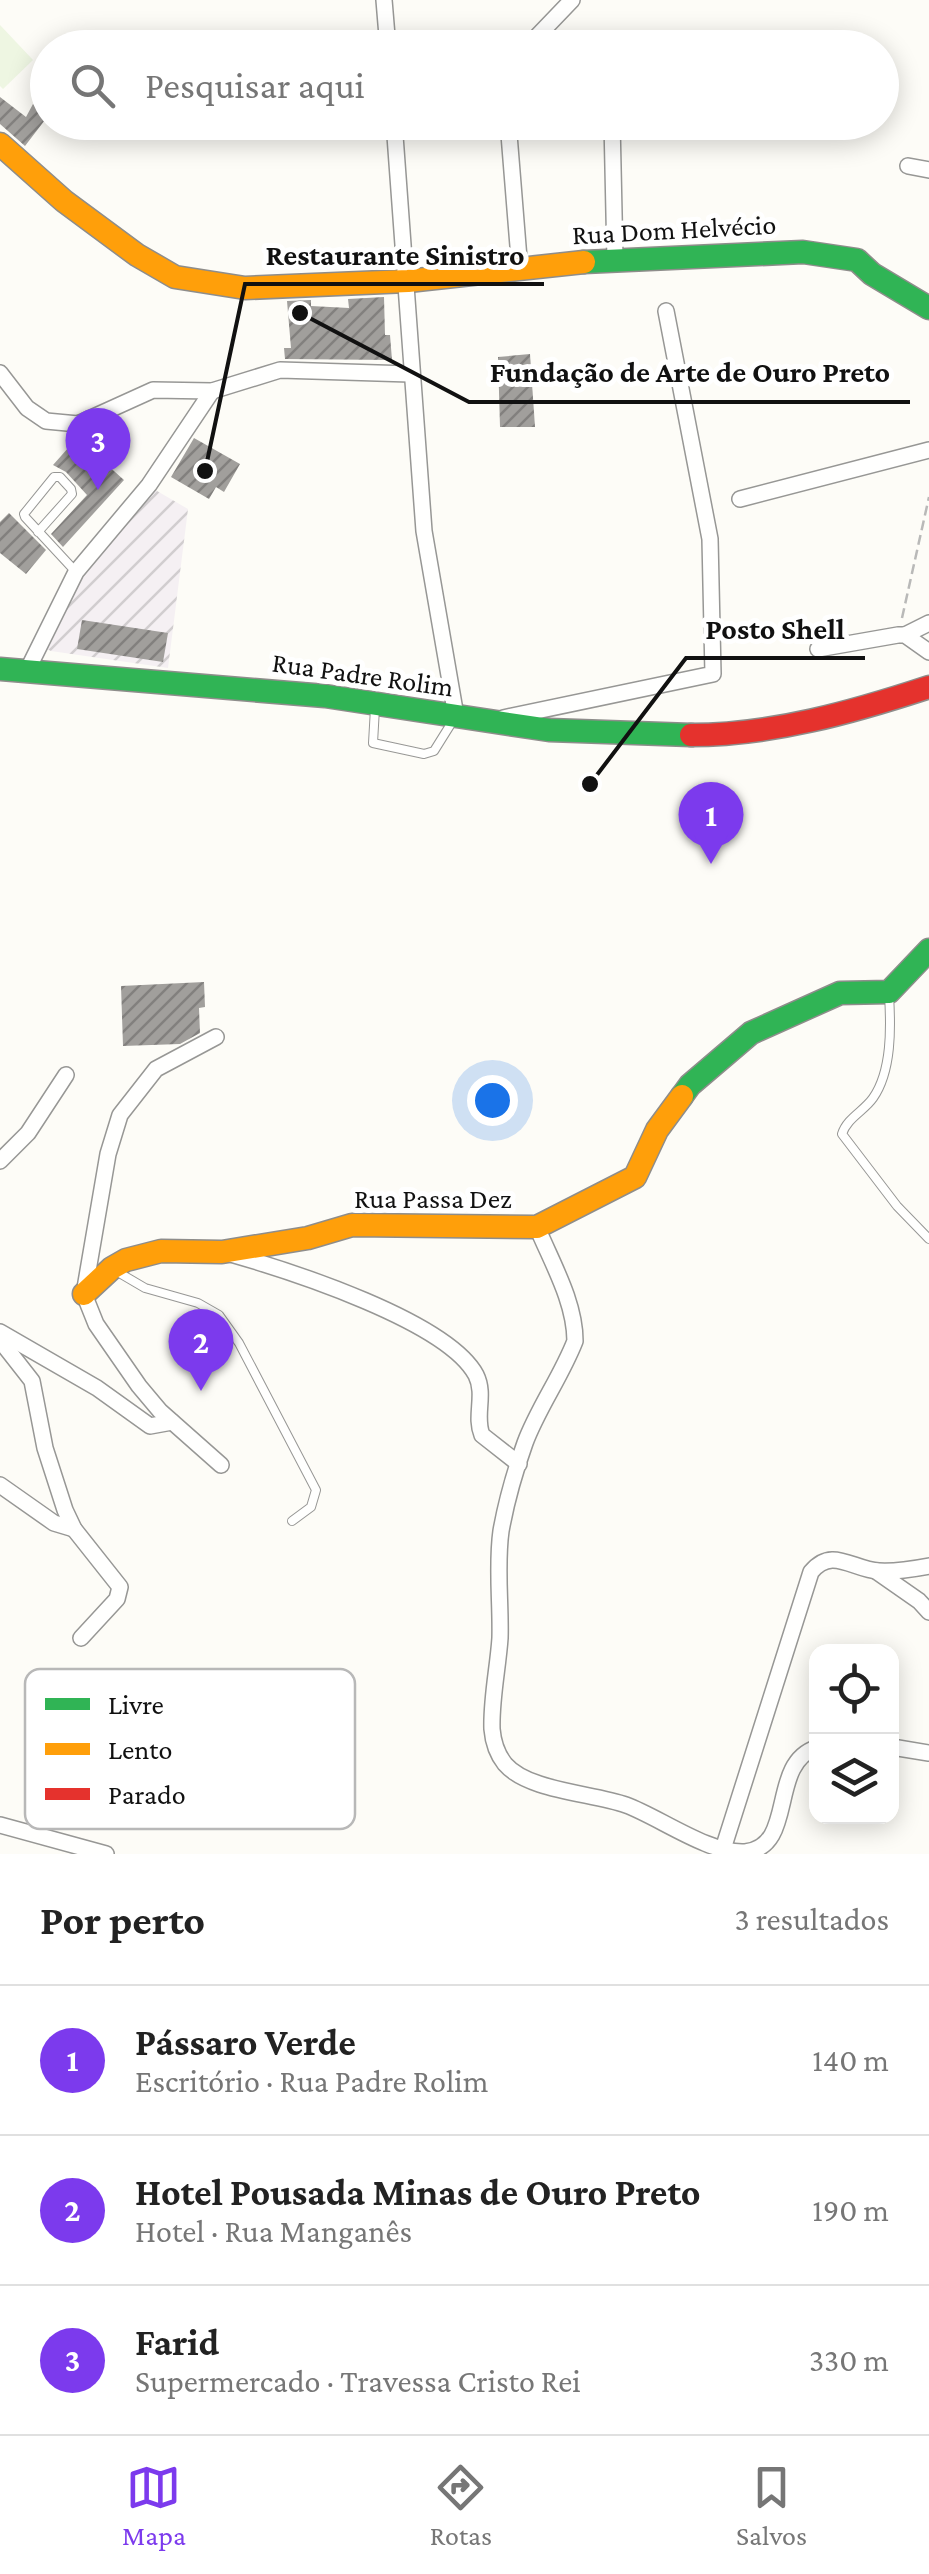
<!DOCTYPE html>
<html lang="pt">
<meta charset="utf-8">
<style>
:root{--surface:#fff;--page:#f6f6f6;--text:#222;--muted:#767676;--line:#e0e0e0;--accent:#7c3aed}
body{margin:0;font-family:"Crimson Pro",serif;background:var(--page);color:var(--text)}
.controls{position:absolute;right:30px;bottom:30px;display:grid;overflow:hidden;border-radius:20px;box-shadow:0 5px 25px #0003}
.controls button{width:90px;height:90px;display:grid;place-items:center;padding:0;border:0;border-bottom:2px solid var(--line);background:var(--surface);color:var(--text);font:50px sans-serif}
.you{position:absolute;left:492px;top:1100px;width:35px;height:35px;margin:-25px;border:8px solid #fff;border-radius:50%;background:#1a73e8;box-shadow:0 0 0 15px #1a73e833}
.badge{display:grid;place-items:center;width:65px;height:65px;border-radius:50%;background:var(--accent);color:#fff;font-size:32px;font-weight:700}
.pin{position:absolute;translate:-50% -82px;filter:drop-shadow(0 2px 5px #0008)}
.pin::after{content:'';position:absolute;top:52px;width:35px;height:30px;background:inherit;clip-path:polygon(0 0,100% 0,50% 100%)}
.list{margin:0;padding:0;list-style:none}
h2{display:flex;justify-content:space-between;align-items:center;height:130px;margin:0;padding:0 40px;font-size:42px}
h2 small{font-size:32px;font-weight:400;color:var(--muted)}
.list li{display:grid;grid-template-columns:65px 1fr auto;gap:30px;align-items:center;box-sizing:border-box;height:150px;padding:0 40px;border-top:2px solid var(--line)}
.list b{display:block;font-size:38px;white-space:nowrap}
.list p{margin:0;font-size:32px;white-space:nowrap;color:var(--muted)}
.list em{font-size:32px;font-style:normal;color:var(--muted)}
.icon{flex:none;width:55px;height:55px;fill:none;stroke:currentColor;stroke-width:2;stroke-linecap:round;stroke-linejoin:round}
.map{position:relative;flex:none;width:929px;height:1854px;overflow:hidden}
.search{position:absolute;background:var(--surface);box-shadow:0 5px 25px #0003;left:30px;right:30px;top:30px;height:110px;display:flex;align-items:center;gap:25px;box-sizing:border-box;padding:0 35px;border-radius:55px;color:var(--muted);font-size:38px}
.sheet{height:580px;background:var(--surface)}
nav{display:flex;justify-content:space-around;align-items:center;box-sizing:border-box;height:140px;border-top:2px solid var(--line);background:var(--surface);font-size:28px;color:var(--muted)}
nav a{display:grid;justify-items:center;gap:5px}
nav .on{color:var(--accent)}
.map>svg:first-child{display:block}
</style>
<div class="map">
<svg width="929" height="1854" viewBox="0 0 929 1854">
<defs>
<pattern id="industrial-furrows" width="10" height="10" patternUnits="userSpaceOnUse" patternTransform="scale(2.5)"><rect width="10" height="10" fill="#f5f0f3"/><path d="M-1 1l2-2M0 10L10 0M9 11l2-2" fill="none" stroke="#d1cdcf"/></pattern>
<pattern id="building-hatch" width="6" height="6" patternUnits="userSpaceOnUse" patternTransform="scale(2.5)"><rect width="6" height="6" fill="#a19f9c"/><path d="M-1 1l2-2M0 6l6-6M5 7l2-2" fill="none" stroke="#82807e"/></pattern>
</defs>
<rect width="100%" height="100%" fill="#fdfcf7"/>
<polygon fill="url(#industrial-furrows)" points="145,484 188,509 168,668 51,651 43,647 43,633"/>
<polygon fill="#eef6e2" points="0,25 33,60 3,89 0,86"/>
<g fill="url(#building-hatch)">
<polygon points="0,97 26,117 33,104 48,116 25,146 0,124"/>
<polygon points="384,297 385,335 390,335 392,360 285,359 284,348 291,348 287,301 311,300 311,306 349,308 348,299"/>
<polygon points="530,354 535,427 500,427 498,357"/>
<polygon points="77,438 124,480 63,547 51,534 87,495 66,472 53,465"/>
<polygon points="194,438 240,464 224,492 216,487 209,499 171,477"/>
<polygon points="9,513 46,550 26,574 0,553 0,522"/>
<polygon points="82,620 168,633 163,662 77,649"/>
<polygon points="204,982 205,1007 199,1008 200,1033 180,1044 123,1046 121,986"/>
</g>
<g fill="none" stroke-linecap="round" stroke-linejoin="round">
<defs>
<g id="lane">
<polyline points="38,532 72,494 71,489 60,477 54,477 24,514 25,517 76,572"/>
<polyline points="375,708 373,743 424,754 434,751 454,719"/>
<path d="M889 995C891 1027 892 1071 873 1098 864 1111 847 1118 842 1134L897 1206 929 1239"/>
<polyline points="116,1271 145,1288 198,1303 219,1315 239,1343 316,1490 311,1507 292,1521"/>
</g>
<g id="street">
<polyline points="384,0 388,48"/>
<polyline points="526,48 572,0"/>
<polyline points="394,122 424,531 456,716"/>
<polyline points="508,122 520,271"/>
<polyline points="612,122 615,259"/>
<polyline points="685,122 696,128"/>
<polyline points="908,166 929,170"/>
<polyline points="0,373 27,408 46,421 78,424 153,390 212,391 280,370 410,374"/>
<polyline points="740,499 929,450"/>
<polyline points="905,635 929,623"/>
<polyline points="818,649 898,635 905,635 929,652"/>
<polyline points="28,669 76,572 149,485 212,391"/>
<polyline points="503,718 713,674 710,539 666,311"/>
<polyline points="216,1037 156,1069 120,1115 108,1154 84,1294 96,1324 139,1386 160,1411 221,1465"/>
<polyline points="0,1161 28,1133 66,1075"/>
<path d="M537 1227C552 1263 575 1302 575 1341 561 1377 538 1408 525 1443 515 1471 506 1503 501 1531 496 1566 501 1603 500 1638 498 1668 491 1699 492 1729 493 1741 497 1754 505 1764 528 1791 592 1793 626 1805 659 1817 709 1854 745 1852 797 1847 768 1764 816 1748"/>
<path d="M231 1254C290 1271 447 1321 476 1375 486 1395 474 1416 482 1435L519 1464"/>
<polyline points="0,1332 97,1388 150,1426 172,1422"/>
<polyline points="0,1340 32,1381 45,1448 65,1510 74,1529 120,1587 117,1599 81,1638"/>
<polyline points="0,1485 54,1523 74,1529"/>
<polyline points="876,1571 919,1601 929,1612"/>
<polyline points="892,1747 929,1753"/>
<polyline points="0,1825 106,1854"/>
<path d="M723 1849 811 1572C832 1546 853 1570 879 1571 895 1572 913 1569 929 1566"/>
</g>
<g id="fast">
<polyline points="584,262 803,252 857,260 872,274 929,308"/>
<polyline points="0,669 325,696 549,730 691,735"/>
<polyline points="682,1096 690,1085 751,1033 840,993 889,992 929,950"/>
</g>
<g id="slow">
<polyline points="0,144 64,201 137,255 175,277 245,288 408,281 584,262"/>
<polyline points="84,1294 112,1268 126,1260 161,1251 222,1252 308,1238 352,1225 537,1227 635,1177 657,1130 682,1096"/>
</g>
<path id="jam" d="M691 735C772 735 853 712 929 687"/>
</defs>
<use href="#lane" stroke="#979795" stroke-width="10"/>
<use href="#street" stroke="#979795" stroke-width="18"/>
<use href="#fast" stroke="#8e8d8b" stroke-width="25"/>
<use href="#slow" stroke="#8e8d8b" stroke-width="25"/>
<use href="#jam" stroke="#8e8d8b" stroke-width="25"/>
<polyline stroke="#b9b9b8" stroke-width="2.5" stroke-dasharray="10 5" stroke-linecap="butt" points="902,618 929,497"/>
<use href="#lane" stroke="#fffffe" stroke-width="8"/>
<use href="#street" stroke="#fffffe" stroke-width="15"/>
<use href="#fast" stroke="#30b455" stroke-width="22"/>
<use href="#slow" stroke="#ff9f0a" stroke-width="22"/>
<use href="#jam" stroke="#e5322d" stroke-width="22"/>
</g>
<g text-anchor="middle" stroke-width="10" stroke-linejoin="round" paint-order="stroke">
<g font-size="28" fill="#111" stroke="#fff">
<text transform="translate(674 229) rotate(-3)" y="10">Rua Dom Helvécio</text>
<text transform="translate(363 674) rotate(8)" y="10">Rua Padre Rolim</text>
<text x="433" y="1208">Rua Passa Dez</text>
</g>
</g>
<rect x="25" y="1669" width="330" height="160" rx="15" fill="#fff" stroke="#b8b8b8" stroke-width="2.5"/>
<rect x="45" y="1698" width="45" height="12" fill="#30b455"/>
<rect x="45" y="1743" width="45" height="12" fill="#ff9f0a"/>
<rect x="45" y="1788" width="45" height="12" fill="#e5322d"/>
<g font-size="28" fill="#111">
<text x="108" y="1714">Livre</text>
<text x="108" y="1759">Lento</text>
<text x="108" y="1804">Parado</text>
</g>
<path fill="none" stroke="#111" stroke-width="4" d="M205 471L245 284H544M300 313L469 402H910M590 784L686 658H865"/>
<g fill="#111" stroke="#fff" stroke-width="4">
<circle cx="205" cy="471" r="10"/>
<circle cx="300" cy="313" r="10"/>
<circle cx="590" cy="784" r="10"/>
</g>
<g font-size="30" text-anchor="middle" font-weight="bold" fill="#111" stroke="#fff" stroke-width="10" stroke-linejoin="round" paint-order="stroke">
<text x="395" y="265">Restaurante Sinistro</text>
<text x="690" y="382">Fundação de Arte de Ouro Preto</text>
<text x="775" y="639">Posto Shell</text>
</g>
</svg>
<div class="controls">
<button><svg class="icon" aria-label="locate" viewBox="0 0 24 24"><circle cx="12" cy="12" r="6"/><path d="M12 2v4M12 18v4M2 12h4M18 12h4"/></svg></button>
<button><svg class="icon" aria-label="layers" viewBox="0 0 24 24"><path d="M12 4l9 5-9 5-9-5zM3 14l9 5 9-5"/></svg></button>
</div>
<div class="you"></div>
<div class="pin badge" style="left:711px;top:864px">1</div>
<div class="pin badge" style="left:201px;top:1391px">2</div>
<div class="pin badge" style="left:98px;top:490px">3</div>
<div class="search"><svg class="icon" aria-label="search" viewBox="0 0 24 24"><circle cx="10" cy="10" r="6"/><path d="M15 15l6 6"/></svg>Pesquisar aqui</div>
</div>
<section class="sheet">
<h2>Por perto<small>3 resultados</small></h2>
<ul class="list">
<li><span class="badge">1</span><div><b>Pássaro Verde</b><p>Escritório · Rua Padre Rolim</p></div><em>140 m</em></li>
<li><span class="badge">2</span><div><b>Hotel Pousada Minas de Ouro Preto</b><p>Hotel · Rua Manganês</p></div><em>190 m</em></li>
<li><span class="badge">3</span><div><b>Farid</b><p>Supermercado · Travessa Cristo Rei</p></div><em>330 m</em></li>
</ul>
</section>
<nav>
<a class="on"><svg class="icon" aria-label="map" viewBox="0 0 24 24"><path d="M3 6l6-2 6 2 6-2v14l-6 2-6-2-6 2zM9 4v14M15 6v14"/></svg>Mapa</a>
<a><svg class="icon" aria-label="directions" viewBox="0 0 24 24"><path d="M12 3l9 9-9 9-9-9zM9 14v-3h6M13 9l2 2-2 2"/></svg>Rotas</a>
<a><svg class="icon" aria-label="saved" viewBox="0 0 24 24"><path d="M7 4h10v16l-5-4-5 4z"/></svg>Salvos</a>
</nav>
